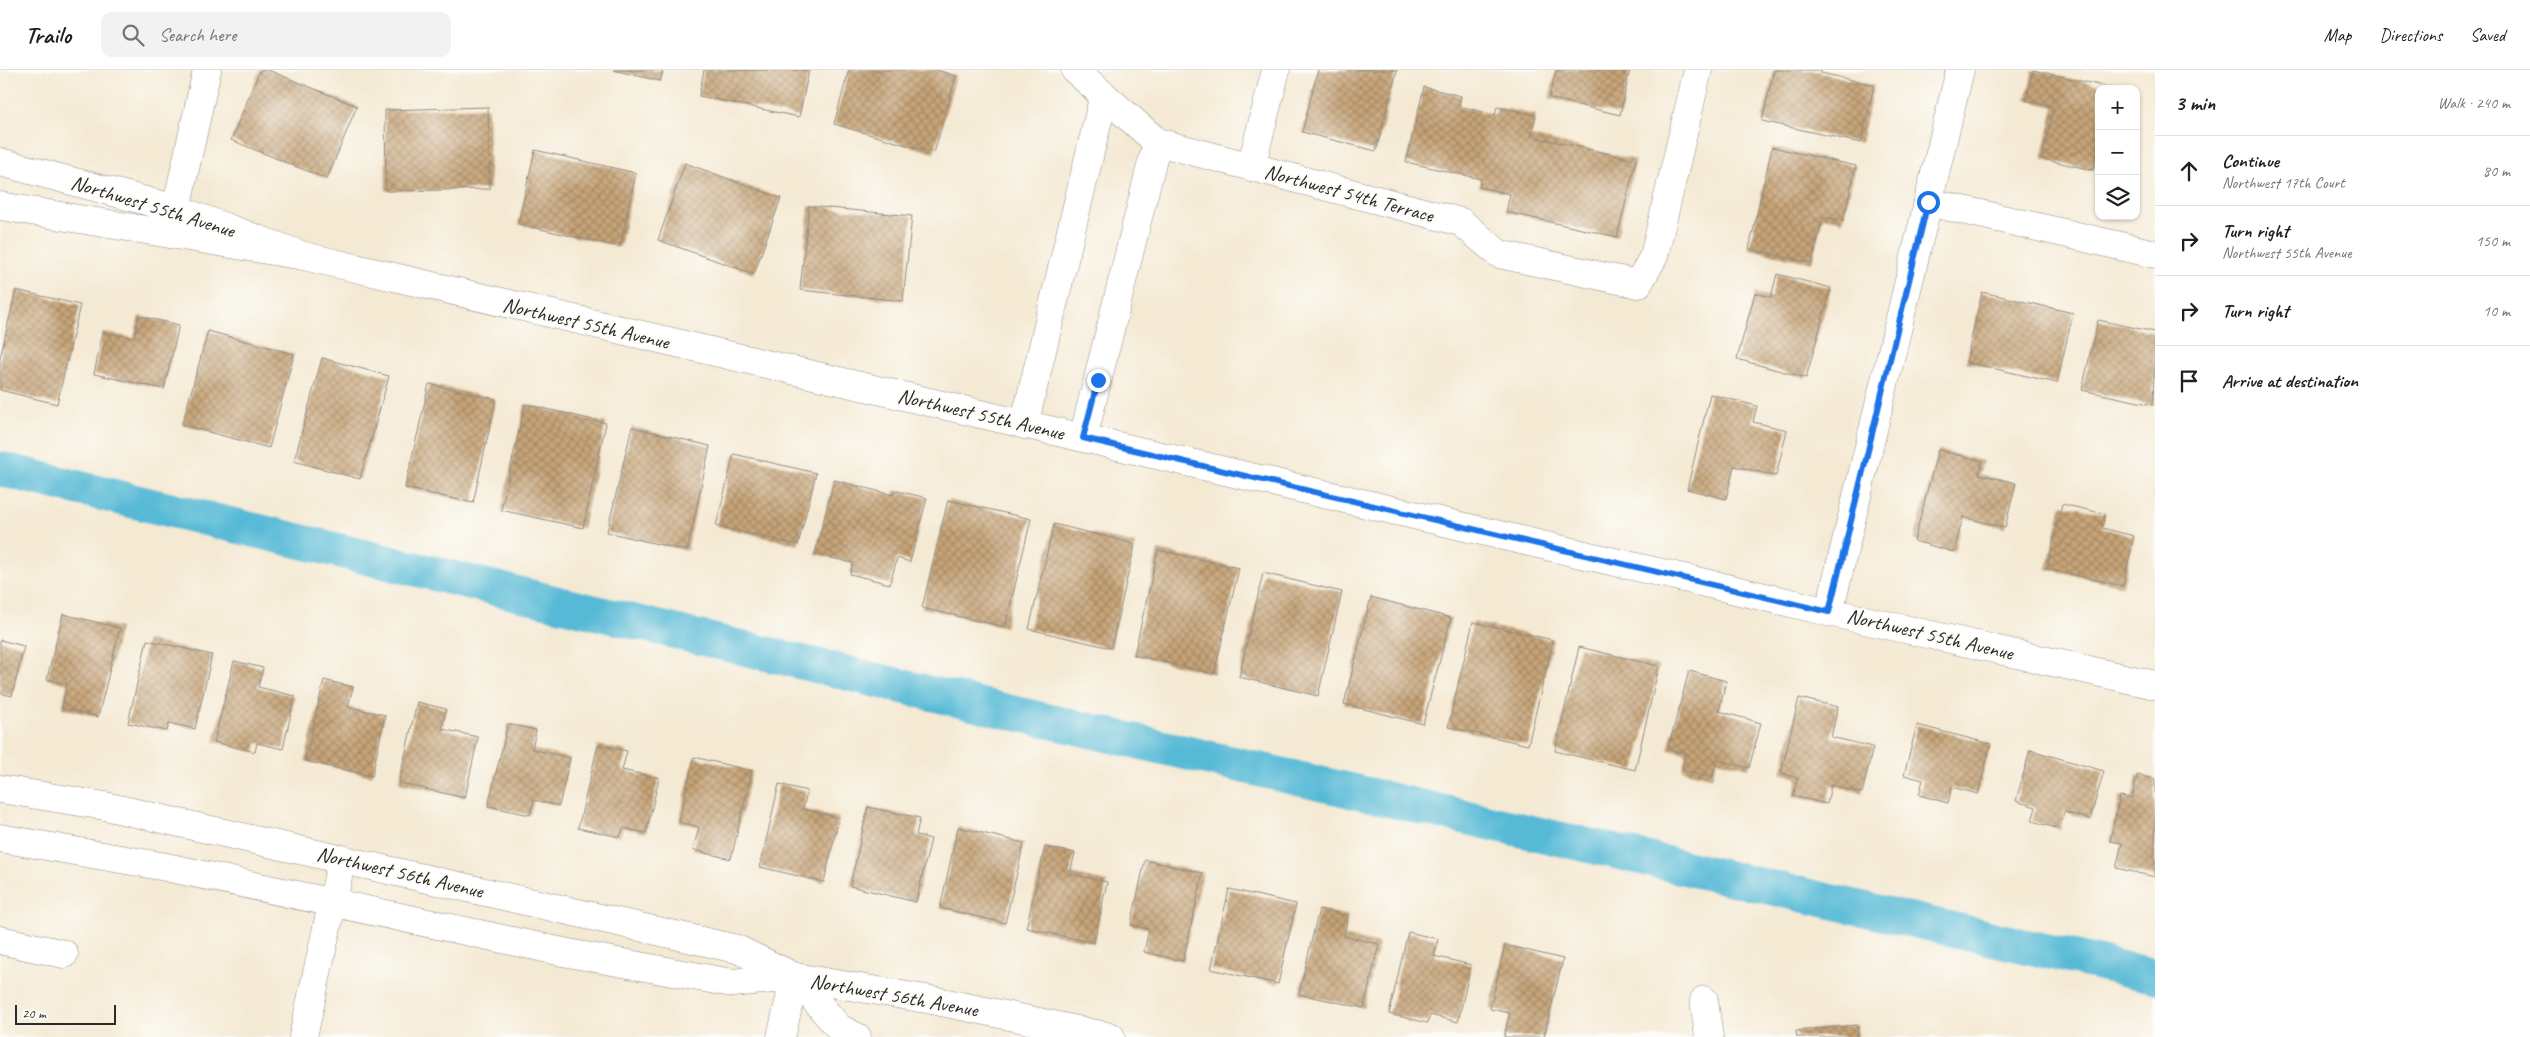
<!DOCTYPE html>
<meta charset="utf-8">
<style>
:root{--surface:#fff;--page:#f2f2f2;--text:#202124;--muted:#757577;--line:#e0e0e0}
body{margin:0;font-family:Caveat,sans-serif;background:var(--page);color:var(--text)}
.controls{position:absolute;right:15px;top:15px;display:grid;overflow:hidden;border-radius:10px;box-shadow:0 1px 4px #0004}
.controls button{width:45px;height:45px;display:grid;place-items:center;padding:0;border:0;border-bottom:1px solid var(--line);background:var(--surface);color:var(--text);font:25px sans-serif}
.scale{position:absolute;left:15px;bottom:12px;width:101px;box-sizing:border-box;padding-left:5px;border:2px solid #2b2b2b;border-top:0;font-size:14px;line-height:18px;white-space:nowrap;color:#2b2b2b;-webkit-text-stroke:4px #fdfcf7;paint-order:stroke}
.stop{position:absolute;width:15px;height:15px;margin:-11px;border:4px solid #1a73e8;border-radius:50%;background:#fff}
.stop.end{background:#1a73e8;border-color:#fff;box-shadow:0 1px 5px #0008}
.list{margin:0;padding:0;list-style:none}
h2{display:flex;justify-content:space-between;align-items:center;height:65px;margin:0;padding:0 20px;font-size:21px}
h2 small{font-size:16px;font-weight:400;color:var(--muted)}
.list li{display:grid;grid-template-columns:32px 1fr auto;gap:15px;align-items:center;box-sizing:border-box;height:70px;padding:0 20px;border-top:1px solid var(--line)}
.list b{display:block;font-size:19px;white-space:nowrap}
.list p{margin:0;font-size:16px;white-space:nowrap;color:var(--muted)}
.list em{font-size:16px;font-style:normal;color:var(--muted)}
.icon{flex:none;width:28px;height:28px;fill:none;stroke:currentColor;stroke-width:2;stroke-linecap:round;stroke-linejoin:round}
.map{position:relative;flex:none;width:2155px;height:967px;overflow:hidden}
header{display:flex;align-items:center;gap:30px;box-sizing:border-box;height:70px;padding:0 25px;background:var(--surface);border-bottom:1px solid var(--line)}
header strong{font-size:24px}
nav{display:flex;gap:28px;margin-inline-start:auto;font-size:18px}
.search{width:350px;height:45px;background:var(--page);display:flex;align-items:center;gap:12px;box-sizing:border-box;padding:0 18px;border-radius:10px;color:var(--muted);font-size:19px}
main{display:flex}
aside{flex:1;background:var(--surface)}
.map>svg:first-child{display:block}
</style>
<header>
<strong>Trailo</strong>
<div class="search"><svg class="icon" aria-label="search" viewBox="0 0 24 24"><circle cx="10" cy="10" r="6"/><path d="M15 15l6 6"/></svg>Search here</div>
<nav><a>Map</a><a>Directions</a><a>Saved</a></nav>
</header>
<main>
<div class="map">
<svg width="2155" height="967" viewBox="0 0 2155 967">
<defs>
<pattern id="building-cross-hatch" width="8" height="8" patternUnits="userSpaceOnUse" patternTransform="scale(1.25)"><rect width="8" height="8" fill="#c7a478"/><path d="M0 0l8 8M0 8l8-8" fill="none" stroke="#a28663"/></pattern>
</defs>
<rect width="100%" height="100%" fill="#fdfcf7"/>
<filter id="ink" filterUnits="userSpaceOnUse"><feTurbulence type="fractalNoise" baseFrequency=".02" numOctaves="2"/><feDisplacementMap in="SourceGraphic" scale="10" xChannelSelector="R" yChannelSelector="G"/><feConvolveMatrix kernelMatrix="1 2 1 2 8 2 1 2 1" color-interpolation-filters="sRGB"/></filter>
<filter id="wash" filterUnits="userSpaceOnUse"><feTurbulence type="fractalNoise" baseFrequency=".0096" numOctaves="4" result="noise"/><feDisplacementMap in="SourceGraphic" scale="20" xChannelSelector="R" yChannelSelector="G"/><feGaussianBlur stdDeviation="1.12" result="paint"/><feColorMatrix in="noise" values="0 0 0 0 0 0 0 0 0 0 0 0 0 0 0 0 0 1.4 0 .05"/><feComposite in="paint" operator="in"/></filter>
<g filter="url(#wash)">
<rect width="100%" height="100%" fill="#f4e9d3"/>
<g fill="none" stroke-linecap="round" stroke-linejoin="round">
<polyline stroke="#57bad6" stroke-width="35" points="0,399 983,636 2155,906"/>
</g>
<g id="blocks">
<g fill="url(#building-cross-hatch)">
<polygon points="260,0 268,0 357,36 327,109 231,70"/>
<polygon points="613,0 663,0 660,11"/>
<polygon points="704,0 809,0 799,47 699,26"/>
<polygon points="849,0 937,0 956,6 934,83 834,54"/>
<polygon points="1318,0 1397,0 1376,81 1302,62"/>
<polygon points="1556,0 1630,0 1620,45 1549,28"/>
<polygon points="1774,0 1821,0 1821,3 1874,15 1861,73 1762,51"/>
<polygon points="2033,0 2112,18 2099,19 2099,76 2093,100 2042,89 2054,37 2026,30"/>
<polygon points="1424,17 1461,26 1459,36 1495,45 1497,37 1536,45 1531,66 1636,90 1617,167 1506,142 1510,124 1479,117 1481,109 1406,92"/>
<polygon points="488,37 490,119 386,121 385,40"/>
<polygon points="1772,77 1856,96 1843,151 1823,147 1812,193 1749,179"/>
<polygon points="535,80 636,103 620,177 518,154"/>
<polygon points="685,93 781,128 754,204 658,170"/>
<polygon points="809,136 912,146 903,231 800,220"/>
<polygon points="1777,204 1831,218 1806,308 1737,289 1755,223 1771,227"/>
<polygon points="16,220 80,235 57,334 0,320 0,288"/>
<polygon points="1982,222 2073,243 2057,313 1966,292"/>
<polygon points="139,246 179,255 164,319 94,304 103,262 134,268"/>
<polygon points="2098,250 2155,262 2153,335 2082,320"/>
<polygon points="208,261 294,284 269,378 182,355"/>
<polygon points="322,288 389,306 360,409 294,391"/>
<polygon points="429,314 496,329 473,433 405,418"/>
<polygon points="1710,324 1757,336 1753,352 1787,360 1776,406 1734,396 1726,429 1687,419"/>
<polygon points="525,334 606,353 583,458 501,440"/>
<polygon points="632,357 710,376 687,481 607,462"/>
<polygon points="1938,380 1983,391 1979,404 2016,413 2005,458 1963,447 1954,482 1914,471"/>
<polygon points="734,384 816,403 798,475 716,456"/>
<polygon points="834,410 893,425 894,420 927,428 910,492 897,488 890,514 850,504 853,493 815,484"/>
<polygon points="948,430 1031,449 1005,557 922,538"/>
<polygon points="2062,434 2105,444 2102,458 2134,466 2123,516 2047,499"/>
<polygon points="1054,454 1135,474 1111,578 1029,559"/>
<polygon points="1158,480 1239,498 1214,604 1134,585"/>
<polygon points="1263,503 1342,522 1318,626 1239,607"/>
<polygon points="1371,527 1451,548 1423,654 1344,634"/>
<polygon points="63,544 120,558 98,647 62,638 67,614 47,609"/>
<polygon points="1473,552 1553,570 1528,675 1448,657"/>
<polygon points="0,570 24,576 12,626 0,623"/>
<polygon points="147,570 212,585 195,659 169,653 167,661 128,653"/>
<polygon points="1579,577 1659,596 1635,700 1555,681"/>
<polygon points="234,591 263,598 258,617 295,626 283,679 257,673 255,682 214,672"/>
<polygon points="1689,601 1726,611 1719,641 1761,653 1749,698 1717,690 1712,708 1682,700 1686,683 1668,679"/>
<polygon points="324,610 353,617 348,637 385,645 372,706 305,691"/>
<polygon points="1799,628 1838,637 1831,667 1873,677 1862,723 1831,715 1827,734 1793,726 1798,708 1781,703"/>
<polygon points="417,632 446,639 442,659 478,667 465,728 399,713"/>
<polygon points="508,654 536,660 532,679 570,688 559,736 534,730 530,745 488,736"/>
<polygon points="1917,655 1991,674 1978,724 1952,717 1948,733 1919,725 1923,710 1904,705"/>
<polygon points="598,675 627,681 622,700 659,708 646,763 623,758 620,767 578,758"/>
<polygon points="2030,680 2104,701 2090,749 2064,742 2060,759 2032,751 2036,737 2016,731"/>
<polygon points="694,687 752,701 731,789 693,780 699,757 679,752"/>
<polygon points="2137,705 2155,709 2155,807 2116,798 2122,773 2110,771 2120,726 2132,728"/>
<polygon points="779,714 807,721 803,739 839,748 824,812 760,797"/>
<polygon points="868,737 920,748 916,765 931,769 916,832 850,816"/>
<polygon points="958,757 1024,773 1005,853 940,838"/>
<polygon points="1045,777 1075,783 1070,804 1107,812 1094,873 1026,858"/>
<polygon points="1145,790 1203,803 1183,891 1144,882 1149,859 1131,855"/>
<polygon points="1229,819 1296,834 1278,914 1211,899"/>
<polygon points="1319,839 1348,846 1344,866 1379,874 1364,938 1299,924"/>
<polygon points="1408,862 1438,869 1434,886 1471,895 1458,952 1430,945 1428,953 1389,944"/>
<polygon points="1505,875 1563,889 1544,967 1504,967 1510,943 1490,939"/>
<polygon points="1857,955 1858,967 1797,967 1796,961"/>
</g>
</g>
</g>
<g filter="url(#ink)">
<use href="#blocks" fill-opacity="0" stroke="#908a7f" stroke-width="1"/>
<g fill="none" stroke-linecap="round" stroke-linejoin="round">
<defs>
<g id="minor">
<polyline points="1075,0 1157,72 1461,152 1499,184 1638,214 1654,186 1698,0"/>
<polyline points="0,92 176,139 304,186 0,136"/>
<polyline points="1251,97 1276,0"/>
<polyline points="1928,132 2155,184"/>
<polyline points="176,139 207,0"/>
<polyline points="304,186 1829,542 2155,615"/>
<polyline points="1024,355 1104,25"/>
<polyline points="1083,368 1157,72"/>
<polyline points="1829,542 1960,0"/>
<polyline points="0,719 105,736 737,879 795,907 839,958 857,967"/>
<polyline points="0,768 166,797 563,882 732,913 795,907 932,930 1111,967"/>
<polyline points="0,870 64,884"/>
<polyline points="1704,930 1709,967"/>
<polyline points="303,967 342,789"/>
<polyline points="781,967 795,907"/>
</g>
</defs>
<use href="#minor" stroke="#908a7f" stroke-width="29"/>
<use href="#minor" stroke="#fff" stroke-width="28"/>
</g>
</g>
<g fill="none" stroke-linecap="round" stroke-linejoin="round" filter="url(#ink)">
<polyline stroke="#1a73e8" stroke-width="6" points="1098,310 1083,368 1829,542 1928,132"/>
</g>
<g text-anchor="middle" stroke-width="4.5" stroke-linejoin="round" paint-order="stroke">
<g font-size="21" fill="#2b2b2b" stroke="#fdfcf7">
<text transform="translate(1349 123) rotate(15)" y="7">Northwest 54th Terrace</text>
<text transform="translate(153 136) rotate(17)" y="7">Northwest 55th Avenue</text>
<text transform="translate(586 253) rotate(13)" y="7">Northwest 55th Avenue</text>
<text transform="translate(981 344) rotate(13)" y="7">Northwest 55th Avenue</text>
<text transform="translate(1930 564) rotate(13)" y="7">Northwest 55th Avenue</text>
<text transform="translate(400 802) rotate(13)" y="7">Northwest 56th Avenue</text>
<text transform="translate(894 925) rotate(10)" y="7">Northwest 56th Avenue</text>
</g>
</g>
</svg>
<div class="controls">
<button>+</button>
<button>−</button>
<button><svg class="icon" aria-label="layers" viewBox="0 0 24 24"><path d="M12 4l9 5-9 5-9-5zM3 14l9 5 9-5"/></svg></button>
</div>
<div class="scale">20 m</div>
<div class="stop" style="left:1928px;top:132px"></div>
<div class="stop end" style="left:1098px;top:310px"></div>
</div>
<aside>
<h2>3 min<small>Walk · 240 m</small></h2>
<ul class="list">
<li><svg class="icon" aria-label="ahead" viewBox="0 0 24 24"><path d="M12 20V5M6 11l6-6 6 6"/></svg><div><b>Continue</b><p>Northwest 17th Court</p></div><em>80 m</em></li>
<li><svg class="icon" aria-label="right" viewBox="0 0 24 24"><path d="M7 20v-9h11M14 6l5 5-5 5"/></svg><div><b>Turn right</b><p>Northwest 55th Avenue</p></div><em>150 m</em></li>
<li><svg class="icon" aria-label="right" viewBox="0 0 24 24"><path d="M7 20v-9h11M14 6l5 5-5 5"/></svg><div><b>Turn right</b></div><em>10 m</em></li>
<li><svg class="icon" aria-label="arrive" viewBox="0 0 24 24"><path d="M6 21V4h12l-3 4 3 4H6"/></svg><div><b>Arrive at destination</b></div></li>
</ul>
</aside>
</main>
